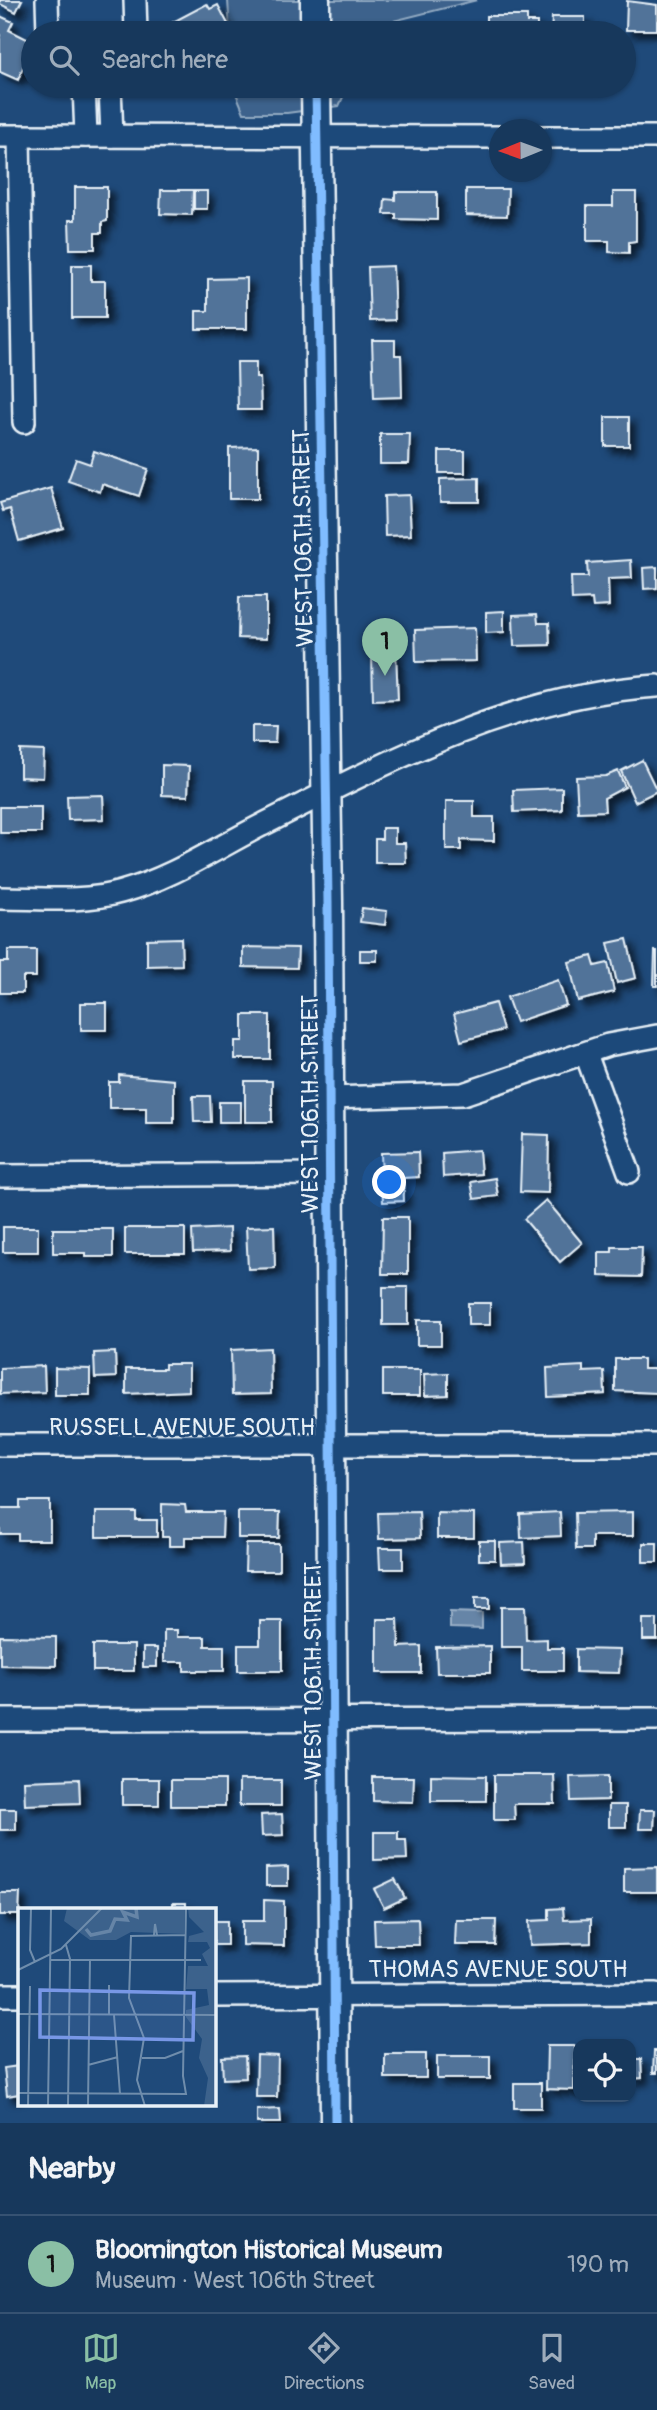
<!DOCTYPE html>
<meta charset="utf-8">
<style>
:root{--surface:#17385c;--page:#203f62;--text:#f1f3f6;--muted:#9eacbb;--line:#365272;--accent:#8abfa5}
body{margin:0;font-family:Pangolin,sans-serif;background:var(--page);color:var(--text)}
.controls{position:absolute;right:21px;bottom:21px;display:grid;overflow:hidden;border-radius:14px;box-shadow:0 2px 5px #0004}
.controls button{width:63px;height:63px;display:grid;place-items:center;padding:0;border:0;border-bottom:2px solid var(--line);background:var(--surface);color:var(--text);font:35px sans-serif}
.compass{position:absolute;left:489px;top:119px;width:63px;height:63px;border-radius:50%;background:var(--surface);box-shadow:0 2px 5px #0004;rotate:269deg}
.you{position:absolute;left:390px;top:1183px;width:24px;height:24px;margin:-18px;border:5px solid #fff;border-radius:50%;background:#1a73e8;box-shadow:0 0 0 10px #1a73e833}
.badge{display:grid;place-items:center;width:46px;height:46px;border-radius:50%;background:var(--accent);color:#111;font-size:23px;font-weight:700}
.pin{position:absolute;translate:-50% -58px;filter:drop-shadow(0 2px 4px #0008)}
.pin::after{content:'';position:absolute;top:37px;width:24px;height:21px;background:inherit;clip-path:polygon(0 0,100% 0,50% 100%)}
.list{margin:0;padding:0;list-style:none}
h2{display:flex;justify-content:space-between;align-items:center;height:91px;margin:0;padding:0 28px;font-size:30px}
h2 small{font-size:23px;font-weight:400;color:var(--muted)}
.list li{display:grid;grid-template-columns:46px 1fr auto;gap:21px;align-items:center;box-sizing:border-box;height:98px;padding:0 28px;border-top:2px solid var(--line)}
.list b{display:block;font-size:26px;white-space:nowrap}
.list p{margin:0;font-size:23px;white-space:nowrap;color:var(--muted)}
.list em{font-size:23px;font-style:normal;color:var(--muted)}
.icon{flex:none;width:38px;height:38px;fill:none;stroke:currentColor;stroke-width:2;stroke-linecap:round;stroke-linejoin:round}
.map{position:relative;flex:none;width:657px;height:2123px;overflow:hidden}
.search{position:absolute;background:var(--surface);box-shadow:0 2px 5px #0004;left:21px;right:21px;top:21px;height:77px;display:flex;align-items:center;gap:18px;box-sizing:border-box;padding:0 24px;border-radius:38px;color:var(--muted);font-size:26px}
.sheet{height:189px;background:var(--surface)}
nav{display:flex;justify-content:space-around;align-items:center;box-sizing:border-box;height:98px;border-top:2px solid var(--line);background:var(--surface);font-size:19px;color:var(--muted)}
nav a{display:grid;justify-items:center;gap:4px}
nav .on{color:var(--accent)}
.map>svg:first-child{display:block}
</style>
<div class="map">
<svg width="657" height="2123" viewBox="0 0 657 2123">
<defs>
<filter id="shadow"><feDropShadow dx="6" dy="6" stdDeviation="3.5" flood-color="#0009"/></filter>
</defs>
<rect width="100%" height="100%" fill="#1f4a7a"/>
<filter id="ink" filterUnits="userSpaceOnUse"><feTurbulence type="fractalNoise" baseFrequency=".0143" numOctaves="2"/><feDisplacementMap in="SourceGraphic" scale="14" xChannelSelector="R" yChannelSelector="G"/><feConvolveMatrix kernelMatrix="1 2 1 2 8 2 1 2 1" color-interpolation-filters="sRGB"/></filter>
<g filter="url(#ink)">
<g fill="#3c628c" stroke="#92aac2" stroke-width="2">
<polygon points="228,0 477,0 377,25 373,33 230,33"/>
<polygon points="233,86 348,86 339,106 287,113 244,113"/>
</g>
<polygon fill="#6685a7" stroke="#9ab0c7" stroke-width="2" points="450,1612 482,1613 482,1629 450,1628"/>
<g fill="#517399" stroke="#e8f1f8" stroke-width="2" filter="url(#shadow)">
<polygon points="0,0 22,0 16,12 0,4"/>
<polygon points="627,1 657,5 657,30 626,30"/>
<polygon points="207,4 210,9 218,5 228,24 217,29 219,33 174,33 178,31 173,22"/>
<polygon points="0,16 13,22 9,30 33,42 18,80 0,72"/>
<polygon points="486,16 527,16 527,22 537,22 537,33 486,33"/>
<polygon points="552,17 585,17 585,33 551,33"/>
<polygon points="75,187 107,187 107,221 102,222 102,233 95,233 95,249 70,249 69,220 75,220"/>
<polygon points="466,189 508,189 507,216 466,215"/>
<polygon points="161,190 193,190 192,215 160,214"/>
<rect x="194" y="191" width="13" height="18"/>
<polygon points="395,192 437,192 437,220 396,219 396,214 384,214 385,199 395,200"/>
<polygon points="613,192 636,192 636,241 629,242 629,253 609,252 609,241 587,241 587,206 613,206"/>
<polygon points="72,265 91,265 91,281 105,281 105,318 72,318"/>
<polygon points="393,266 395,320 370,321 368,267"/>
<polygon points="247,278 247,329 196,329 196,311 208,311 208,279"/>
<polygon points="372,340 395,340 395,355 401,355 402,397 374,398"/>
<polygon points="237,362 256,362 256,378 260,378 261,410 238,410"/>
<rect x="605" y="417" width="24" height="29"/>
<polygon points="380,434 410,434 409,464 380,464"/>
<polygon points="258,447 258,499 229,499 229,448"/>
<polygon points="94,451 148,469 139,496 102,484 100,492 68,481 76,459 90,464"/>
<rect x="439" y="451" width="26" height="22"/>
<polygon points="479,478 479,502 440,502 440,479"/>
<polygon points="51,488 63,528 19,541 10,509 3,511 0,503"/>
<polygon points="409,495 411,535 385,536 384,496"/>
<polygon points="631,560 632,578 608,579 609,606 593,607 592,599 572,600 571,577 588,577 587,563"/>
<polygon points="657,567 657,588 644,589 643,568"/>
<polygon points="239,597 266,597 266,639 238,638"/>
<polygon points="504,611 504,632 486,633 486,612"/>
<polygon points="537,614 538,623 549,623 550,645 514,646 513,615"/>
<polygon points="475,628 476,661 416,662 415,630"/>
<polygon points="372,653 396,653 398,699 373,700"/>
<polygon points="252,726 276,726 275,743 252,743"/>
<polygon points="20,750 44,751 43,778 20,777"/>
<polygon points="642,760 657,791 635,802 621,771"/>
<polygon points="162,765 189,766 188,796 162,795"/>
<polygon points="618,771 625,787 604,798 605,811 578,812 576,777 606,776"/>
<polygon points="562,788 562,810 514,812 513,790"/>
<polygon points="103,795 104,819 68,820 67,796"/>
<polygon points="446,801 474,801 474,817 494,817 494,841 461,840 461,850 446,850"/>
<rect x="0" y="807" width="41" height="26"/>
<polygon points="382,828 395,828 395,843 405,843 406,863 375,863 375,839 382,839"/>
<polygon points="362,908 387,911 385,925 360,922"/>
<polygon points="181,938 182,965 147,966 147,939"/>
<polygon points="627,939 636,978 617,983 608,943"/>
<polygon points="243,947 298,948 297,968 243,967"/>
<polygon points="8,950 36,950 36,977 23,977 23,993 0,993 0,962 8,962"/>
<rect x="360" y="950" width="17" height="11"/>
<polygon points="655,951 657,951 657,986 654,986"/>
<polygon points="592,956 595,966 608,963 614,992 578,1001 569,962"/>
<polygon points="558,980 566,1005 516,1022 507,997"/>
<rect x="81" y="1003" width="26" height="27"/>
<polygon points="495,1003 503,1030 461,1041 454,1014"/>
<polygon points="243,1015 270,1015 270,1059 235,1059 235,1041 243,1041"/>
<polygon points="119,1075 174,1080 174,1123 146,1123 146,1108 109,1108 109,1082 119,1082"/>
<rect x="245" y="1081" width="27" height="41"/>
<polygon points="193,1096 210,1096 211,1122 194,1122"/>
<rect x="219" y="1102" width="22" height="20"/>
<polygon points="522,1134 549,1135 548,1193 520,1192"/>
<polygon points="479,1150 481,1174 443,1177 442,1153"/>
<polygon points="418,1152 419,1177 403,1178 404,1201 383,1202 381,1153"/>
<polygon points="495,1178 498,1196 474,1199 471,1182"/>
<polygon points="546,1200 582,1243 560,1262 524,1219"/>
<polygon points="383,1217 408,1217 408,1274 382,1274"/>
<polygon points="274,1226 275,1268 248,1269 246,1227"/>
<rect x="3" y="1227" width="35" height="25"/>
<rect x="125" y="1228" width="60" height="26"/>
<polygon points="229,1228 230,1251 193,1252 192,1230"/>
<polygon points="53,1229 113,1229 113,1257 86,1257 86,1253 53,1253"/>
<polygon points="612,1247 642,1247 641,1277 599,1276 599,1252 612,1252"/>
<rect x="383" y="1287" width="25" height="38"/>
<rect x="468" y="1303" width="22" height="22"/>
<rect x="417" y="1320" width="24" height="25"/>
<polygon points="270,1348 271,1394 232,1395 231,1350"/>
<polygon points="115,1352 116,1377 95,1378 94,1353"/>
<polygon points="615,1359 643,1359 643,1369 657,1369 657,1393 615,1391"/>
<polygon points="165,1364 189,1364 189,1391 126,1394 126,1369 165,1369"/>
<polygon points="44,1366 45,1392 0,1394 0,1368"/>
<polygon points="583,1366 583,1372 604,1371 605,1394 548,1397 547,1368"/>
<polygon points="55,1368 90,1369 90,1395 55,1395"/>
<rect x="383" y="1370" width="37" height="26"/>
<polygon points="448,1373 448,1395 425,1396 424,1374"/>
<polygon points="20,1501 50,1501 50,1540 18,1540 18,1534 0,1534 0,1508 20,1508"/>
<polygon points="162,1504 185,1505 186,1512 223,1512 222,1537 185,1537 185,1546 169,1546 169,1537 162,1537"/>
<polygon points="96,1512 136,1512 136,1520 157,1520 157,1537 96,1537"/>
<polygon points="238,1512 280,1512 279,1538 238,1538"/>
<polygon points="419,1512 420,1538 379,1539 378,1513"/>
<polygon points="560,1512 561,1536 521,1538 520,1514"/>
<polygon points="633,1512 633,1536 592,1536 592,1549 576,1549 575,1513"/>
<polygon points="437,1513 474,1514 474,1538 437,1538"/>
<rect x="479" y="1541" width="16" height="19"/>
<polygon points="524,1542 525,1563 501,1564 500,1543"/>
<rect x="643" y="1543" width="14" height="19"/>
<polygon points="246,1544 279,1544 279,1571 245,1571"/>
<polygon points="379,1548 403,1548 403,1569 380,1569"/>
<rect x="475" y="1598" width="14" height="11"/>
<polygon points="501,1607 525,1607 526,1640 547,1639 547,1648 563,1648 563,1671 522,1671 522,1647 501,1647"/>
<polygon points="377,1619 398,1619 399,1647 421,1646 421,1673 377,1673"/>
<rect x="643" y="1619" width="14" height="21"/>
<polygon points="260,1621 282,1621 282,1671 238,1671 238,1645 260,1645"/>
<polygon points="164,1630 177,1630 177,1637 205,1637 205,1646 224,1646 224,1671 184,1671 184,1662 164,1662"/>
<polygon points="0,1636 56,1637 56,1666 0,1665"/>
<rect x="93" y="1645" width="41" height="26"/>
<polygon points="490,1646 490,1673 437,1673 436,1647"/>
<rect x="143" y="1648" width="14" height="19"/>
<polygon points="576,1649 620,1650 619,1673 576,1672"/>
<polygon points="431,1775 486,1776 486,1801 431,1801"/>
<polygon points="494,1775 554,1775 555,1804 514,1804 515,1820 494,1820"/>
<polygon points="608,1776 608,1800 571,1801 570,1777"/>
<polygon points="373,1777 414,1777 413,1802 373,1801"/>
<polygon points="79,1779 80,1803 25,1805 24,1781"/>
<rect x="122" y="1779" width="37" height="26"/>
<rect x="171" y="1780" width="54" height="26"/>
<rect x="239" y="1780" width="42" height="26"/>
<rect x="609" y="1805" width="17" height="22"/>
<rect x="0" y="1809" width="16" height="21"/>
<polygon points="640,1810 655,1810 654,1829 639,1829"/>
<polygon points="282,1814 283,1835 262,1836 261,1815"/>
<polygon points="374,1832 398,1832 398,1840 406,1840 407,1859 374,1860"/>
<polygon points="288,1867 288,1886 266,1886 266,1868"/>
<polygon points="657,1867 657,1892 624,1892 624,1868"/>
<polygon points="395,1879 405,1898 384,1908 374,1889"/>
<polygon points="0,1893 20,1893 19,1915 0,1915"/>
<polygon points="264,1900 284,1901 284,1946 242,1945 242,1921 264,1921"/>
<rect x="173" y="1903" width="13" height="7"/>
<polygon points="563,1908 564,1920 591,1919 591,1943 530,1945 529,1921 549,1920 549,1909"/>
<polygon points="418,1919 419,1945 375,1945 374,1920"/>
<polygon points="456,1920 496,1920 495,1945 455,1945"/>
<rect x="214" y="1921" width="13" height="24"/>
<polygon points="547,2046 575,2046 574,2090 546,2089"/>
<polygon points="654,2051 657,2051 657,2073 653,2073"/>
<rect x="385" y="2054" width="41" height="24"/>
<polygon points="257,2055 278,2056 277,2097 256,2097"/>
<polygon points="245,2056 246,2078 223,2079 222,2057"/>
<rect x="437" y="2056" width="53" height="23"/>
<polygon points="631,2059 641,2059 642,2078 631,2079"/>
<polygon points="19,2066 19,2094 7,2096 4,2068"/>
<rect x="514" y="2083" width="27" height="25"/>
<polygon points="280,2109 281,2123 257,2123 257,2110"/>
</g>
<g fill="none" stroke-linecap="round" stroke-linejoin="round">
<defs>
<g id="street">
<polyline points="47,0 48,33"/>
<polyline points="135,0 136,33"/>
<polyline points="84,86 86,136"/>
<polyline points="110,86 112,136"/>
<polyline points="0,136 500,137"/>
<polyline points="19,136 24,422"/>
<polyline points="542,137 657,137"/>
<path d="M0 898C41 898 82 903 121 892 170 879 215 849 260 826 386 762 513 695 657 686"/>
<polyline points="586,1054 629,1172"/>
<polyline points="329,1098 463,1094 608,1045 657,1036"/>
<polyline points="0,1176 329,1174"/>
<polyline points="0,1445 657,1445"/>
<polyline points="0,1720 657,1719"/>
<polyline points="0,1995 19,1995"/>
<polyline points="214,1996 657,1994"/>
</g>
<g id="secondary">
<polyline points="315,0 315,33"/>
<polyline points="316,86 328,902 335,2123"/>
</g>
</defs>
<use href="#street" stroke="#e8f1f8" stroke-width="26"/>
<use href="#secondary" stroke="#e8f1f8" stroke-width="33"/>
<use href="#street" stroke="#1f4a7a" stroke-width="21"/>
<use href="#secondary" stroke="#1f4a7a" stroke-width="28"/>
<defs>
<polyline id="cycleway" points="316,86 328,902 335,2123"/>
</defs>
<use href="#cycleway" stroke="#1f4a7a" stroke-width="13"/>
<use href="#cycleway" stroke="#80bcff" stroke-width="9"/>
</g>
</g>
<g text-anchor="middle" stroke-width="5" stroke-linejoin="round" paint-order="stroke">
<g font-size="24" fill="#e8f1f8" stroke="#1f4a7a">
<text transform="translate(303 538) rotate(-91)" y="8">WEST 106TH STREET</text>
<text transform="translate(310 1104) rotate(-90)" y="8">WEST 106TH STREET</text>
<text x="182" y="1435">RUSSELL AVENUE SOUTH</text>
<text transform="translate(313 1671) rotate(-90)" y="8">WEST 106TH STREET</text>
<text x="498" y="1977">THOMAS AVENUE SOUTH</text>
</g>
</g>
<g transform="translate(18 1908)">
<rect width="198" height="198" fill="#1f4a7a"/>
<path d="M49 0H167L166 26 113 24 98 32H72L46 13ZM170 0H198V198H186L190 170 181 150 184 131 168 109V102L191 97 189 81H168L170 58H190L184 46 192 40 189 34H170L171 28 186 24 171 9Z" fill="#3c628c"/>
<path fill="none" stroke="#6685a7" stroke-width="3.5" d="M68 21 73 27 92 23 97 11 109 12 105 4 119 9 118 0"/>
<path fill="none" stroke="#6f8dac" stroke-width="2" d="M13 0 12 42 17 54M136 27 137 16 139 27M48 37 52 51 50 198M32 52H183M0 62 43 41 84 0M0 106 198 107M91 107V77M96 107 102 186M124 150H147L165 143M70 157 100 149M0 185 168 186 165 168 168 0M10 198 12 78M30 198 33 0M70 198 72 51M127 198 119 172 126 130 111 90 113 28 168 27"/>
<path fill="#7897e6" fill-opacity="0.15" stroke="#7897e6" stroke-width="3.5" d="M22 82 176 85 175 132 22 129Z"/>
<rect width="198" height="198" fill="none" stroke="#e8f1f8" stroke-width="3.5"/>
</g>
</svg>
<div class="controls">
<button><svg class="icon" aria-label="locate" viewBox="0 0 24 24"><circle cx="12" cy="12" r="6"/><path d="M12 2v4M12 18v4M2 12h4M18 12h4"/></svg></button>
</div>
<svg class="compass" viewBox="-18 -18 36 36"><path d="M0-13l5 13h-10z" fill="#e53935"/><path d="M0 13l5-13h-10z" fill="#9eacbb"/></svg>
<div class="you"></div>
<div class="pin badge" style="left:385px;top:676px">1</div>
<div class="search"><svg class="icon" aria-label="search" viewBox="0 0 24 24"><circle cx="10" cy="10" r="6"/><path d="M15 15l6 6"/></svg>Search here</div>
</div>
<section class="sheet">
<h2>Nearby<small></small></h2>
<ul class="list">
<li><span class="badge">1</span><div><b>Bloomington Historical Museum</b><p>Museum · West 106th Street</p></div><em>190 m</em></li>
</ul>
</section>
<nav>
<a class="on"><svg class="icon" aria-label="map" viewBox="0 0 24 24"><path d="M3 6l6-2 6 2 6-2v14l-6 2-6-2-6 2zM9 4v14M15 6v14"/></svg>Map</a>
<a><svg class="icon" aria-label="directions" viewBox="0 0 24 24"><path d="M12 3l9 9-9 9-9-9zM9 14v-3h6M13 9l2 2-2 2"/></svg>Directions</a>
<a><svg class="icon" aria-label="saved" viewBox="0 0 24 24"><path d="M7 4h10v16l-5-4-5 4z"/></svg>Saved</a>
</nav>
